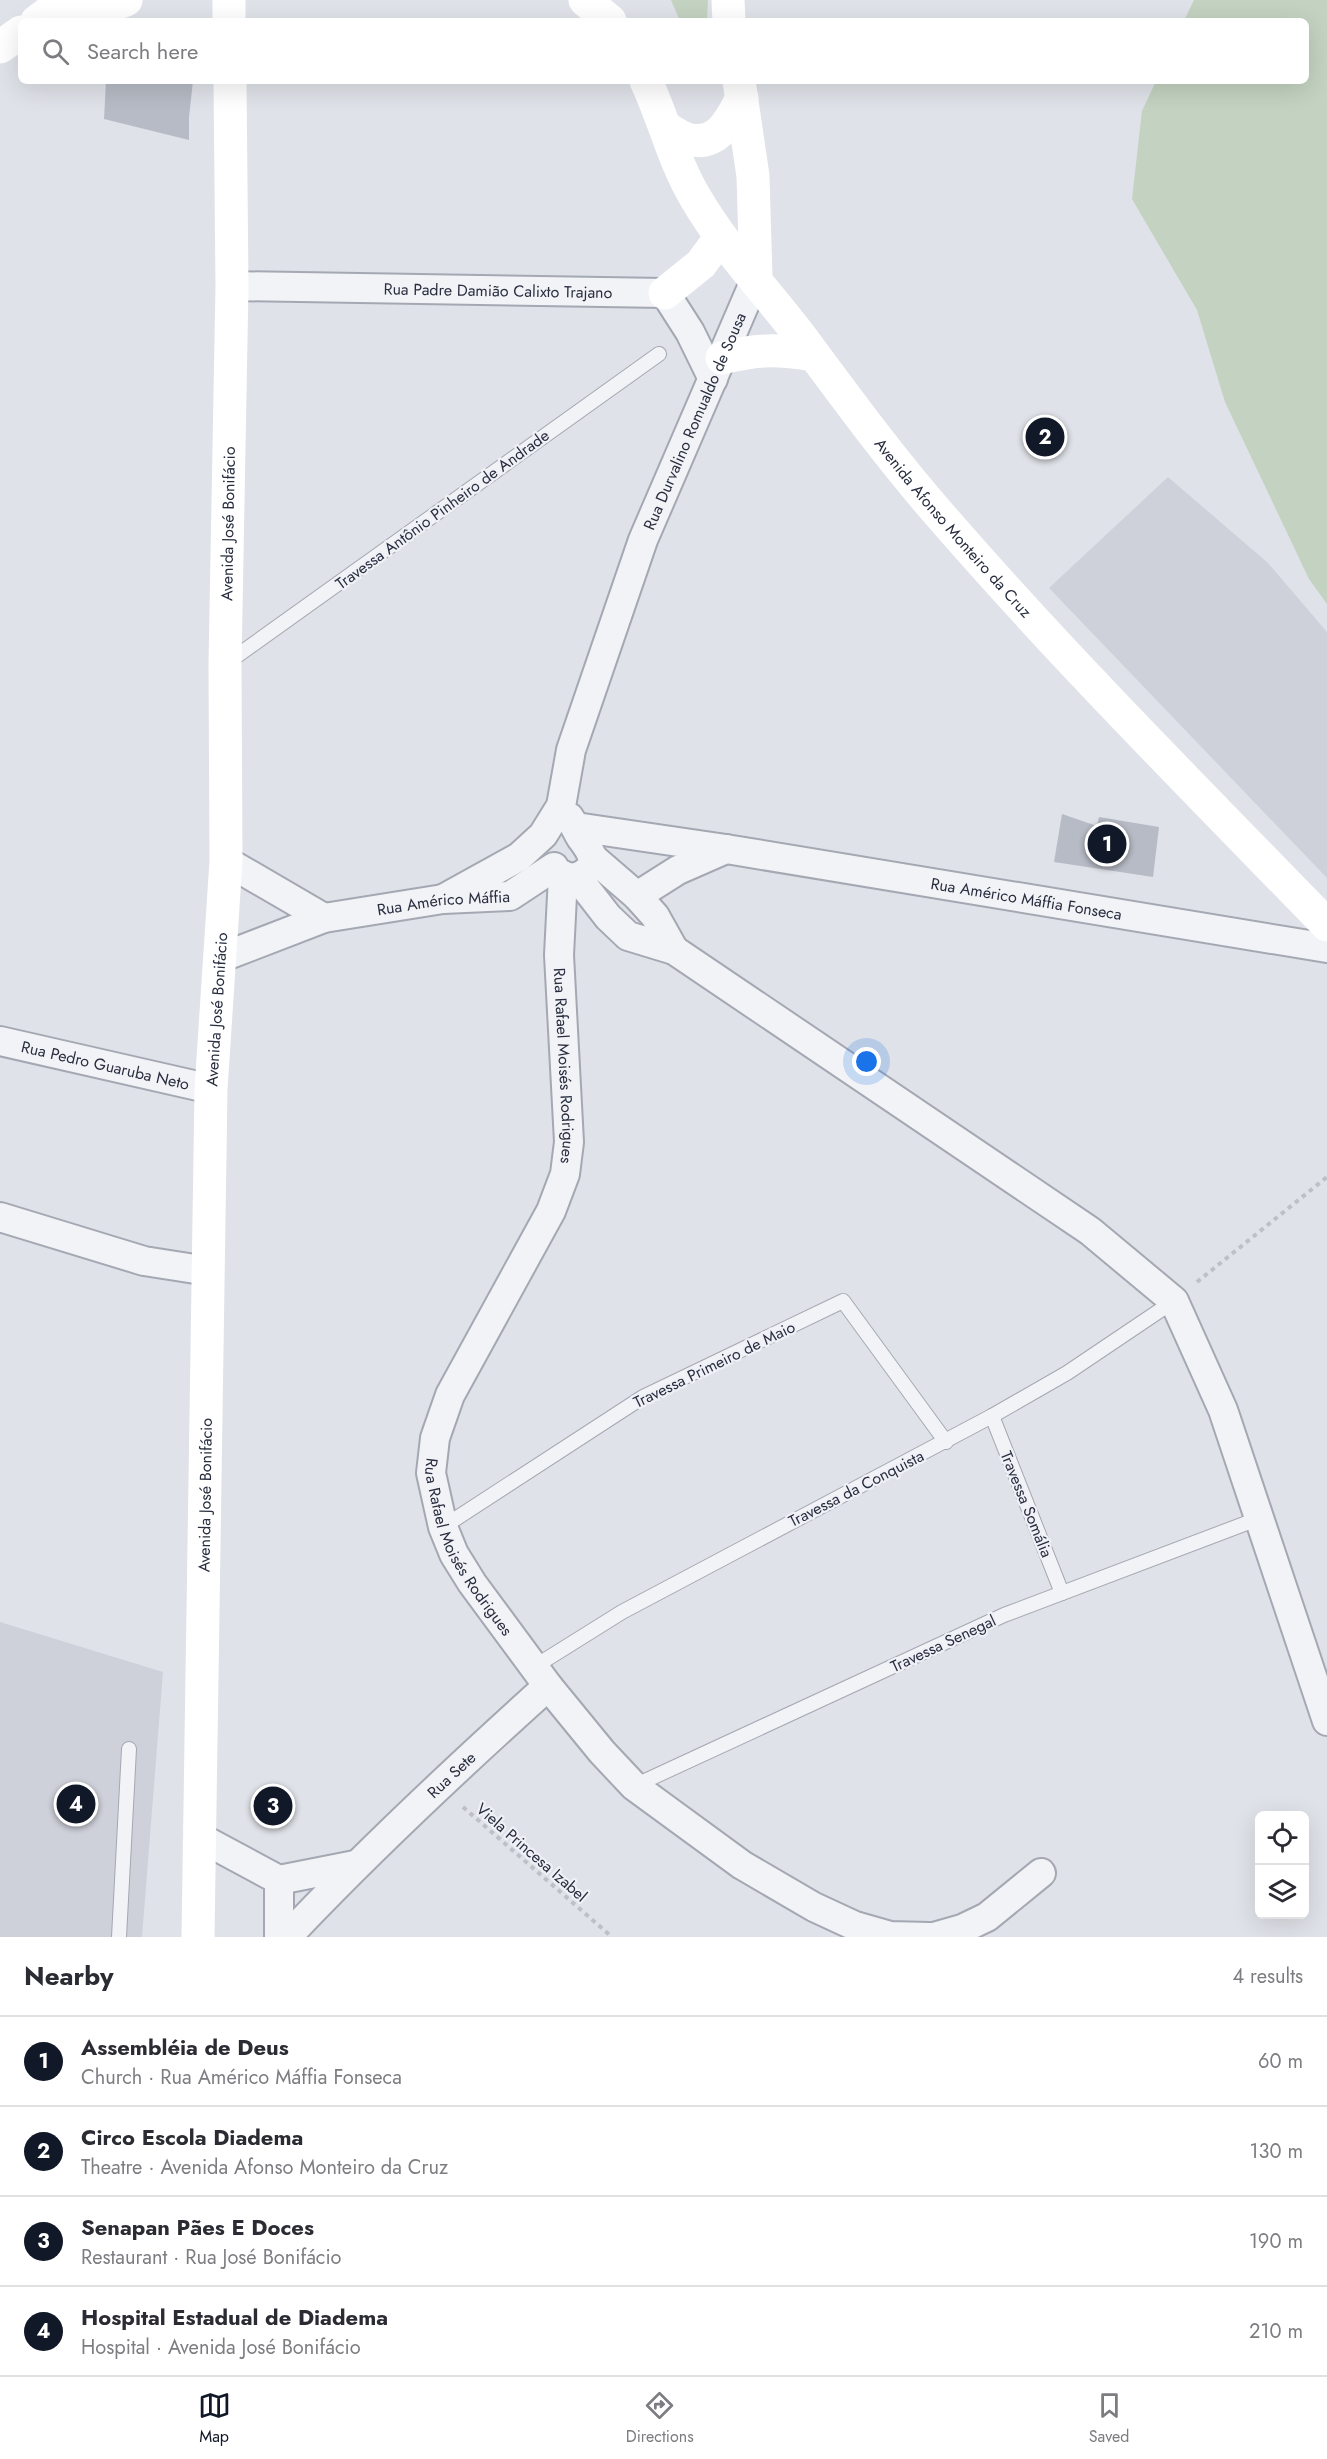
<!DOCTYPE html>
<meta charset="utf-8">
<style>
:root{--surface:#fff;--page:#f2f2f3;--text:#2b2b33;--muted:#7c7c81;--line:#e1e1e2;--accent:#111827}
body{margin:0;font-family:Jost,sans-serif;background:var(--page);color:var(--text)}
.controls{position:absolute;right:18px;bottom:18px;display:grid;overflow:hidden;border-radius:9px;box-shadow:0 6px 24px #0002}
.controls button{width:54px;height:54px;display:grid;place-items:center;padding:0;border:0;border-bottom:2px solid var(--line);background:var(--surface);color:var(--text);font:30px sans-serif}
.you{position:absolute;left:867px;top:1062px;width:21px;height:21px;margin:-15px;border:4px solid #fff;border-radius:50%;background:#1a73e8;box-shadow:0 0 0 9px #1a73e833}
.badge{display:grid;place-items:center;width:39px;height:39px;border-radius:50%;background:var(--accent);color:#fff;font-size:20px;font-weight:700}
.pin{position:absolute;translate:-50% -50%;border:3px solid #fff;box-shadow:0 2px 6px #0006}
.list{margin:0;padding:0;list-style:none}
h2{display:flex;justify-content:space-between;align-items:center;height:78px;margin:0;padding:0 24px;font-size:26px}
h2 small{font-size:20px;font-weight:400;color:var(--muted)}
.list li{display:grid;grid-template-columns:39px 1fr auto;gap:18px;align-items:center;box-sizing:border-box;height:90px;padding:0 24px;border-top:2px solid var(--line)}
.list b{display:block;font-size:22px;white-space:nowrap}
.list p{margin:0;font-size:20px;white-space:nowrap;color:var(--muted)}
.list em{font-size:20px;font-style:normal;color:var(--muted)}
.icon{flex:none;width:33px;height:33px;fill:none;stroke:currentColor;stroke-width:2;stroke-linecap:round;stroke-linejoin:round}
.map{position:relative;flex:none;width:1327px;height:1937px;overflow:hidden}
.search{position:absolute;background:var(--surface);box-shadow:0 6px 24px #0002;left:18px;right:18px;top:18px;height:66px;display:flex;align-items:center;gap:15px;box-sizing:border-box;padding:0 21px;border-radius:9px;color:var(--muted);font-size:22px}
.sheet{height:438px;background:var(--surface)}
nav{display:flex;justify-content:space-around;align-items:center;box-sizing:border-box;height:84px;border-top:2px solid var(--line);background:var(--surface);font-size:16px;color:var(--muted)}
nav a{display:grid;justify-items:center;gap:3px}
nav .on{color:var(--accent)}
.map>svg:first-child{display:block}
</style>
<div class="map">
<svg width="1327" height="1937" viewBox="0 0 1327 1937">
<rect width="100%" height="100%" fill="#dfe2e8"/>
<g fill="#ced1da">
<polygon points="1168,477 1268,563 1327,632 1327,878 1049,588"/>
<polygon points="0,1622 163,1672 142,1937 0,1937"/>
</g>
<g fill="#c3d2c1">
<polygon points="671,0 708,0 707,21 680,21"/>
<polygon points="1194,0 1327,0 1327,604 1309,579 1225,402 1197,310 1132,199 1142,111 1156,81 1306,81 1306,21 1184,21"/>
</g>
<g fill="#b7bbc5">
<polygon points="106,81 193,81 189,117 189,140 104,119"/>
<polygon points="1062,814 1097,826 1099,817 1159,827 1153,877 1054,862"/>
</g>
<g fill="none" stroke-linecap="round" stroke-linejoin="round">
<defs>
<g id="lane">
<polyline points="227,663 659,354"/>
<polyline points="992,1416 1062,1593"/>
<polyline points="443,1527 643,1397 843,1301 946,1442"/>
<polyline points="534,1667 622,1612 992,1416 1067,1373 1174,1301"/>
<polyline points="634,1786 1004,1615 1260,1518"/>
<polyline points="119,1937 129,1749"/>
</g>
<g id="street">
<path id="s1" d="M232 286 665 293 690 332 713 379"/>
<path id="s2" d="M576 827 726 849 1327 948"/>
<polyline points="593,858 637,896 655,916 674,950"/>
<polyline points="226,861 324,918"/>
<path d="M561 874C568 878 575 879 583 874 601 863 589 849 581 838 577 832 574 824 569 817"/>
<path id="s3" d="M563 876 559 955 569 1142 565 1174 551 1211 450 1395 435 1438 431 1473 443 1527 454 1554 472 1583 548 1686 602 1752 634 1786 742 1865 814 1907 855 1926 890 1936 929 1937"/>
<polyline points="577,877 608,917 628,936 674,950 1090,1231 1174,1301 1223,1410 1327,1721"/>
<polyline points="637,896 678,870 726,849"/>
<path id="s4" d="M443 899 519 857 543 835 561 806 571 750 643 540 756 278"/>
<path id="s5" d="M220 958 324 918 443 899 510 896 554 867"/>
<path id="s6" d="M0 1041 211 1089"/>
<polyline points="0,1217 144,1261 208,1271"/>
<polyline points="199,1837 279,1880 279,1937"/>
<polyline points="279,1880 355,1865"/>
<path id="s7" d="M287 1937C370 1849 458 1767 548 1686"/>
<polyline points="934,1937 962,1929 987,1917 1041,1873"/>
</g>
</defs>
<use href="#lane" stroke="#a4a8b2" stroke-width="16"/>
<use href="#street" stroke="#a4a8b2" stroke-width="32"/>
<g stroke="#bdc0c7" stroke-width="4" stroke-dasharray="4.5 4.5" stroke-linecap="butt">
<polyline points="1197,1282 1327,1177"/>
<polyline points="463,1807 612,1937"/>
</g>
<use href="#lane" stroke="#f2f3f7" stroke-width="14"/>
<use href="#street" stroke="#f2f3f7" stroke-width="28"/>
<g stroke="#fff" stroke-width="33">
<polyline points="229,0 229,21"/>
<polyline points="585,0 610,21"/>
<polyline points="728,0 729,21"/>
<polyline points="37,21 66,0"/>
<polyline points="69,21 126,0"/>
<polyline points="0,47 21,32"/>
<path id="s8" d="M646 81C664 119 673 160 695 197 725 249 768 293 804 341 847 399 891 459 939 514 1062 656 1196 790 1327 925"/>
<polyline points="739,81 753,176 756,278"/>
<path d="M666 128C672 131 680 137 687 139 717 148 731 120 742 98"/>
<polyline points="665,293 701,264 720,238"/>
<path d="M722 358C759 349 777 349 814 355"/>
<path id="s9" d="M198 1937 211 1089 226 861 225 664 232 286 230 81"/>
</g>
</g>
<g text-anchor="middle" stroke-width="4.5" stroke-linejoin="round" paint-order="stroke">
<g font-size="16" fill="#282e3f" stroke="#eff1f6">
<text dy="6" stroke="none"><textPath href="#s1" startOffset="266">Rua Padre Damião Calixto Trajano</textPath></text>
<text dy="6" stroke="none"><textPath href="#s4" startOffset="562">Rua Durvalino Romualdo de Sousa</textPath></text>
<text transform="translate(442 509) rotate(-36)" y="6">Travessa Antônio Pinheiro de Andrade</text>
<text dy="6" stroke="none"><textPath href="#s9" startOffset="1414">Avenida José Bonifácio</textPath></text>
<text dy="6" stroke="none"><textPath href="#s8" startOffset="546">Avenida Afonso Monteiro da Cruz</textPath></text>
<text dy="6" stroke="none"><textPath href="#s2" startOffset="456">Rua Américo Máffia Fonseca</textPath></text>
<text dy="6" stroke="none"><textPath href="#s5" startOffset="232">Rua Américo Máffia</textPath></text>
<text dy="6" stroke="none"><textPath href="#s9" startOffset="928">Avenida José Bonifácio</textPath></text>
<text dy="6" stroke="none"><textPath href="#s6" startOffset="108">Rua Pedro Guaruba Neto</textPath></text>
<text dy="6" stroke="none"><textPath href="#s3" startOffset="190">Rua Rafael Moisés Rodrigues</textPath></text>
<text transform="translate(714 1364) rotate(-26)" y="6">Travessa Primeiro de Maio</text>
<text transform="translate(856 1488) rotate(-27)" y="6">Travessa da Conquista</text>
<text dy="6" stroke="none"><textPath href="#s9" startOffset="442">Avenida José Bonifácio</textPath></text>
<text transform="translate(1027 1504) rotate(68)" y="6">Travessa Somália</text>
<text dy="6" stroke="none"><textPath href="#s3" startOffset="712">Rua Rafael Moisés Rodrigues</textPath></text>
<text transform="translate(943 1643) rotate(-25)" y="6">Travessa Senegal</text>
<text dy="6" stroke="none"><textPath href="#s7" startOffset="231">Rua Sete</textPath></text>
<text transform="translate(532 1852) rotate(41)" y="6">Viela Princesa Izabel</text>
</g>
</g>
</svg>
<div class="controls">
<button><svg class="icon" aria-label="locate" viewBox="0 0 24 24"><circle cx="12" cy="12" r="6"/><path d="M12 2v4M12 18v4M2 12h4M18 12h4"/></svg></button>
<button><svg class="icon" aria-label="layers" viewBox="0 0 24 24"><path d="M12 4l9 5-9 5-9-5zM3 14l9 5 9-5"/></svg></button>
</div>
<div class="you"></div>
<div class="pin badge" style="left:1107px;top:844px">1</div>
<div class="pin badge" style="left:1045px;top:437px">2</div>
<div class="pin badge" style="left:273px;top:1806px">3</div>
<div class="pin badge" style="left:76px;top:1804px">4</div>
<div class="search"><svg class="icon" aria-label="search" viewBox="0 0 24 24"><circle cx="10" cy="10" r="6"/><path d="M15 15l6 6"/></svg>Search here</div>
</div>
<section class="sheet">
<h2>Nearby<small>4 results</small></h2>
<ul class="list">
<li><span class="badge">1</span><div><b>Assembléia de Deus</b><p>Church · Rua Américo Máffia Fonseca</p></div><em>60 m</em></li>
<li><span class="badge">2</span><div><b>Circo Escola Diadema</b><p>Theatre · Avenida Afonso Monteiro da Cruz</p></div><em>130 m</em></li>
<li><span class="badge">3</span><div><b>Senapan Pães E Doces</b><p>Restaurant · Rua José Bonifácio</p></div><em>190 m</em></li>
<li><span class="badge">4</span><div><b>Hospital Estadual de Diadema</b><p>Hospital · Avenida José Bonifácio</p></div><em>210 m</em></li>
</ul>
</section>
<nav>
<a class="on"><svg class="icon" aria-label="map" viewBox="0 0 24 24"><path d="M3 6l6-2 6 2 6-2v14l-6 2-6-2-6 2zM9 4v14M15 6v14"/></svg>Map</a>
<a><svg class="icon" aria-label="directions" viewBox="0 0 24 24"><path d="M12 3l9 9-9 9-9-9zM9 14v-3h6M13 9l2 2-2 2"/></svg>Directions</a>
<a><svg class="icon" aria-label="saved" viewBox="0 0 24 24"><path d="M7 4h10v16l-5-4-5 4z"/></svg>Saved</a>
</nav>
